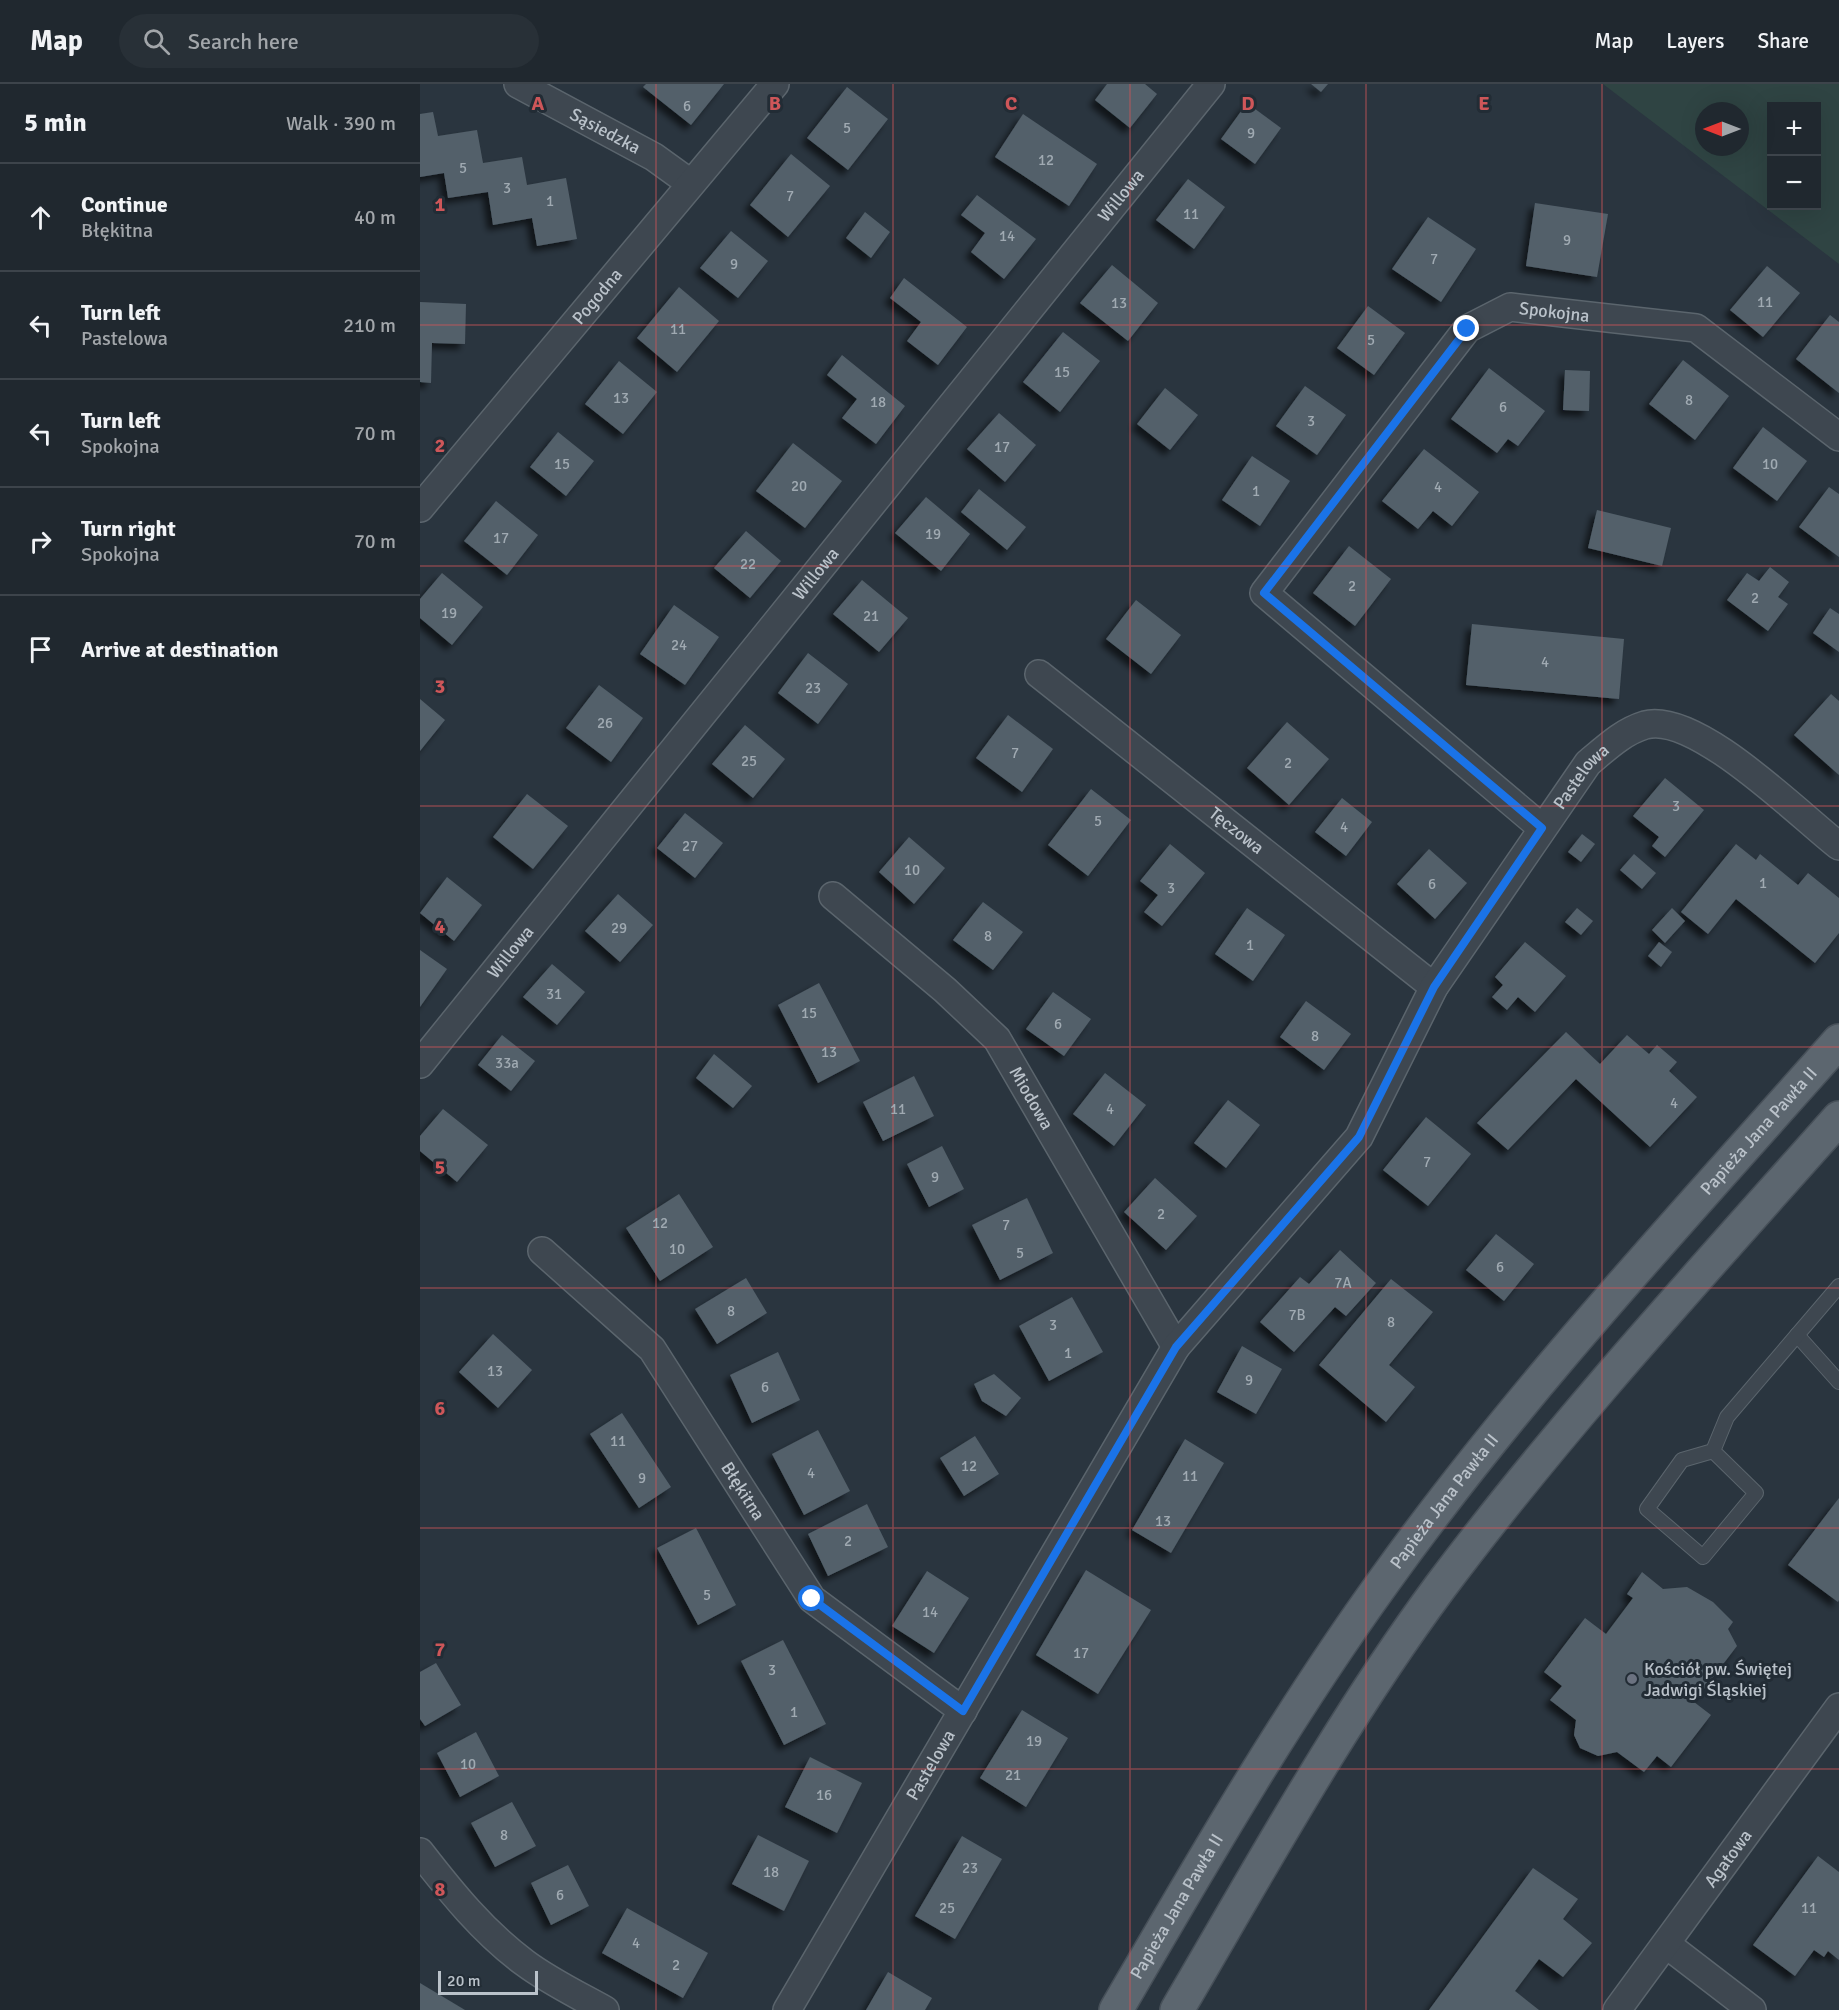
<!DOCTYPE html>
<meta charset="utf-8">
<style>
:root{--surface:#20282f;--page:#283037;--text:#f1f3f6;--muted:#a2a6aa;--line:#3d444b}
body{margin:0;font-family:Signika,sans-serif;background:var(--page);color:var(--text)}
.controls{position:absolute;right:18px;top:18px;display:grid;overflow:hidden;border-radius:0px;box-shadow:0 6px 24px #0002}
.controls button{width:54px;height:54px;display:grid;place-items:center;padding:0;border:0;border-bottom:2px solid var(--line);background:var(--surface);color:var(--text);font:30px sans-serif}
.compass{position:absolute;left:1275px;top:18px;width:54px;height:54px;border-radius:50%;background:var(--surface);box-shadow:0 6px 24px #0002;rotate:270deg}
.scale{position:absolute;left:18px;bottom:15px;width:100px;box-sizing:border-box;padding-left:6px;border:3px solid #bac2ca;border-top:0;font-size:16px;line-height:21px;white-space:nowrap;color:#bac2ca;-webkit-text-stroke:4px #222c35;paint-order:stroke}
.stop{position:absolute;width:18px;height:18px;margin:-14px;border:4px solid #1a73e8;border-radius:50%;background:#fff}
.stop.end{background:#1a73e8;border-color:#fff;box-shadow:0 2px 6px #0008}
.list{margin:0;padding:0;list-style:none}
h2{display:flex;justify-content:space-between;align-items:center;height:78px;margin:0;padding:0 24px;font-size:26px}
h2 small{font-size:20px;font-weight:400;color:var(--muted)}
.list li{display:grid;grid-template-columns:39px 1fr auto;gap:18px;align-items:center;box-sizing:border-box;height:108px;padding:0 24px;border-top:2px solid var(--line)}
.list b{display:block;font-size:22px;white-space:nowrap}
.list p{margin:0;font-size:20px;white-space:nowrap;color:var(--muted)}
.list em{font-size:20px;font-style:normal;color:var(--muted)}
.icon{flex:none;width:33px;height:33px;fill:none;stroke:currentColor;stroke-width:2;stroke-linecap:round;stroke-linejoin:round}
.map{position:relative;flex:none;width:1419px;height:1926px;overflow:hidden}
header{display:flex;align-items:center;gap:36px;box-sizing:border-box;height:84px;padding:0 30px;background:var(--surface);border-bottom:2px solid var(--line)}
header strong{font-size:28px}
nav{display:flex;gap:33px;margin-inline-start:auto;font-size:21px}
.search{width:420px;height:54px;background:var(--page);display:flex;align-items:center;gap:15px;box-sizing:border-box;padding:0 21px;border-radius:33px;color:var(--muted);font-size:22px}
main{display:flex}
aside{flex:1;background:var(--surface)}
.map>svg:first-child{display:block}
</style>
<header>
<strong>Map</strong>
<div class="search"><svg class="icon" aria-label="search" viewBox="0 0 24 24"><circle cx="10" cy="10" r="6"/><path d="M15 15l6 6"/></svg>Search here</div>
<nav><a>Map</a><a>Layers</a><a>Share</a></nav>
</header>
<main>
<aside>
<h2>5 min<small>Walk · 390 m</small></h2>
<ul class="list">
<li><svg class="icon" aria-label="ahead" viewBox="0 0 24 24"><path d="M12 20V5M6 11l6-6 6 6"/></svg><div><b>Continue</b><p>Błękitna</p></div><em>40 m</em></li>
<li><svg class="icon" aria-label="left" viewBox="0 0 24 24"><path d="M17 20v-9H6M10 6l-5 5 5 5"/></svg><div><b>Turn left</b><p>Pastelowa</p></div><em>210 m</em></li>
<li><svg class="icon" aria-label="left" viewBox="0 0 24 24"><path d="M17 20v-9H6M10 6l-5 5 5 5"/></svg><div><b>Turn left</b><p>Spokojna</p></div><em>70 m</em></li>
<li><svg class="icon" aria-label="right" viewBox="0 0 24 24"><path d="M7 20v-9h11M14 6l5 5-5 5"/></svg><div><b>Turn right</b><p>Spokojna</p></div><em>70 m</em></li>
<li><svg class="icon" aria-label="arrive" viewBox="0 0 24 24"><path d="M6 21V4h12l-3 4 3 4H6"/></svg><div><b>Arrive at destination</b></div></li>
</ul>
</aside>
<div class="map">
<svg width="1419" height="1926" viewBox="0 0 1419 1926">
<defs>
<filter id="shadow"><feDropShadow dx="-5.5" dy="5.5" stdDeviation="3" flood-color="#0009"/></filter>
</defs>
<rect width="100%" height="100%" fill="#2a353f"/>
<path fill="#2f4443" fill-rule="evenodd" d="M1183 0H1419V180ZM1352 22H1396V122H1352ZM1284 27H1320V63H1284Z"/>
<g fill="#53606a" filter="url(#shadow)">
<polygon points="226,0 304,0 271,41 223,3"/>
<polygon points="687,0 725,0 737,10 710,44 675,16"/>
<polygon points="891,0 908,0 901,8"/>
<polygon points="427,3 468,35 428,86 387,54"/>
<polygon points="827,19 861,44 835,80 801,55"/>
<polygon points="13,28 18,52 57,46 63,79 102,73 107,101 146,94 157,155 117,162 112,134 73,141 68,108 28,114 24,89 0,93 0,30"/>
<polygon points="603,30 677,80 649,122 575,73"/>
<polygon points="371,70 410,102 368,153 330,121"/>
<polygon points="768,95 805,123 774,165 736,136"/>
<polygon points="557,111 616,155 584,195 551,168 565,149 541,131"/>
<polygon points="1115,119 1188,130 1177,193 1106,182"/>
<polygon points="445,128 470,148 451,174 426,154"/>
<polygon points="1008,133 1056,165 1021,218 972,185"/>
<polygon points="311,147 348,177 318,214 280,184"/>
<polygon points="692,181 738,219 708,257 660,219"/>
<polygon points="1347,182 1380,209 1343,253 1310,226"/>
<polygon points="484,194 547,243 518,281 487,257 501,238 470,214"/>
<polygon points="259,203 299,237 257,288 217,254"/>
<polygon points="0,218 46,220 45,260 12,259 11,299 0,298"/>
<polygon points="948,222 985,249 954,291 917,264"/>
<polygon points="1410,231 1419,238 1419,309 1376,275"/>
<polygon points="643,248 680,277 640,328 603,298"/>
<polygon points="422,271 485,322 456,360 422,334 437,315 407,291"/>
<polygon points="1263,276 1309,312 1275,356 1229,320"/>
<polygon points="199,277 237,308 203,350 165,320"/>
<polygon points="1069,284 1125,327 1098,362 1088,355 1077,369 1031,335"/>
<polygon points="1145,286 1170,287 1169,327 1143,326"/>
<polygon points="885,302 926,331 897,371 856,342"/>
<polygon points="745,304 778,331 750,366 717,340"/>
<polygon points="579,329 616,361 585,398 547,365"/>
<polygon points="1343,343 1387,377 1357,417 1313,384"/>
<polygon points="138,348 174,377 146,412 110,383"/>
<polygon points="373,359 422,397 385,444 336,407"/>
<polygon points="1004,365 1059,408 1032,442 1013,427 998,445 962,417"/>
<polygon points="832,372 870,397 840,442 802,416"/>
<polygon points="1409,403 1419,410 1419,473 1379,443"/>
<polygon points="559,405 606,443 587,466 541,428"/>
<polygon points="506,413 550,450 521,487 475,449"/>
<polygon points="76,417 118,451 87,491 44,457"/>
<polygon points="1177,426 1251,444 1242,482 1168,464"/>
<polygon points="326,447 361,477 330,514 294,484"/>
<polygon points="929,462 971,495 935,542 893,509"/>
<polygon points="1350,483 1369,498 1358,513 1368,520 1348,547 1307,516 1327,489 1339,497"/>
<polygon points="22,489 63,523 32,561 0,534 0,515"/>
<polygon points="442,496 488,534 459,568 413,530"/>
<polygon points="716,516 761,551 731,590 686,555"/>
<polygon points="254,521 299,553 265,601 220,570"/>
<polygon points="1410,524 1419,530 1419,568 1393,549"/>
<polygon points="1052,540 1204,555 1199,615 1046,601"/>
<polygon points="388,569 428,600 398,640 358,609"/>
<polygon points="179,601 223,634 191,678 146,644"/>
<polygon points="1411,610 1419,617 1419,691 1374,651"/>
<polygon points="0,615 25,636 0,667"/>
<polygon points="588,631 633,665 602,708 556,674"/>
<polygon points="867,638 909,675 869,721 827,684"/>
<polygon points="325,641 365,675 333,714 292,680"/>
<polygon points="1245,694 1284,726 1245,773 1232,762 1239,753 1213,732"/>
<polygon points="671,705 711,736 668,792 628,761"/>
<polygon points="107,710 148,742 113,785 73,753"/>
<polygon points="922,714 952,738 926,772 895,748"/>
<polygon points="265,729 303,759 275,794 237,764"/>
<polygon points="1162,750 1175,760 1161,778 1148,768"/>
<polygon points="489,753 525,784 494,820 459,788"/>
<polygon points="750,760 785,789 742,842 724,828 738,811 720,797"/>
<polygon points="1316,760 1336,776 1340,770 1378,801 1388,789 1419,814 1419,849 1395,879 1316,815 1288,850 1261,828"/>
<polygon points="1009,765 1047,799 1015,835 977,800"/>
<polygon points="1214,770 1236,789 1222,805 1200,786"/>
<polygon points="27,793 62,821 34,857 0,829"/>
<polygon points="198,810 233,841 200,878 165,847"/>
<polygon points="563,818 603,848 573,886 533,856"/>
<polygon points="827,824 865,851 833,897 795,870"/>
<polygon points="1157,824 1173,837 1161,851 1145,838"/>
<polygon points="1252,824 1265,837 1245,859 1232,846"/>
<polygon points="1105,858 1146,892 1115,928 1098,913 1087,926 1072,913 1083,901 1075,893"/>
<polygon points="1239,858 1252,868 1241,883 1228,872"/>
<polygon points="0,866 27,885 0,923"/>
<polygon points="132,880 165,908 137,941 103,913"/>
<polygon points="399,899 440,977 398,999 358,921"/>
<polygon points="633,908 671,935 644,972 606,945"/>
<polygon points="886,917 931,950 904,986 860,953"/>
<polygon points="1146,948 1180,980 1207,951 1229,970 1237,961 1257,978 1249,987 1277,1013 1230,1063 1156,995 1088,1066 1057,1039"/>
<polygon points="82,951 115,977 91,1007 58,981"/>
<polygon points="294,970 332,1002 313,1024 276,994"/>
<polygon points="685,989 726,1021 694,1062 653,1030"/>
<polygon points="494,992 514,1032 463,1057 443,1018"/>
<polygon points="808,1016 840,1041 806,1084 774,1059"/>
<polygon points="23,1025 68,1061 37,1098 0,1067 0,1052"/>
<polygon points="1006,1033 1051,1070 1008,1122 963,1086"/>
<polygon points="522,1062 544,1105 509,1123 487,1080"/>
<polygon points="735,1094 777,1132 746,1166 704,1128"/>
<polygon points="259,1110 293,1163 240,1197 206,1144"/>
<polygon points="607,1114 633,1169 580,1196 552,1141"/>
<polygon points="1076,1150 1114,1180 1084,1217 1046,1186"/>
<polygon points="920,1166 956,1199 926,1232 915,1223 874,1268 840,1238 880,1193 889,1200"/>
<polygon points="326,1194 347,1229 297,1260 275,1225"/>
<polygon points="971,1195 1013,1228 969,1281 995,1303 966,1338 899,1281"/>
<polygon points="652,1213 683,1268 629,1297 599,1242"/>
<polygon points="73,1250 112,1286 78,1324 39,1288"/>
<polygon points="822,1262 862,1285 836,1330 797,1308"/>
<polygon points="358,1268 380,1316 332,1339 310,1291"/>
<polygon points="574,1290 601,1314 586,1332 562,1317 554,1300"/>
<polygon points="202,1329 251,1403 219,1424 170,1350"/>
<polygon points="398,1346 430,1407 384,1431 352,1370"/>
<polygon points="555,1352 579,1390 544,1412 520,1374"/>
<polygon points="765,1355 804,1379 751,1469 712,1446"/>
<polygon points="1419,1414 1419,1516 1418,1518 1368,1481"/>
<polygon points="447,1420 468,1463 408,1492 388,1450"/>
<polygon points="276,1444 316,1521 278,1541 237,1464"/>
<polygon points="666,1486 731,1526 678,1610 616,1571"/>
<polygon points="507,1487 549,1514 514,1569 472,1542"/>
<polygon points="1222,1488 1243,1505 1267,1503 1293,1518 1313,1538 1308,1545 1317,1562 1274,1618 1291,1631 1251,1683 1237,1672 1224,1688 1197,1668 1178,1672 1160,1664 1154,1651 1156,1636 1130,1616 1142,1602 1124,1588 1165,1534 1186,1550 1213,1514 1207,1510"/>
<polygon points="363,1556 406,1640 364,1661 321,1577"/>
<polygon points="16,1579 41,1621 5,1642 0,1635 0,1588"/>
<polygon points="602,1626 648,1654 606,1723 560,1694"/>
<polygon points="56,1648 79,1692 40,1713 17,1669"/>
<polygon points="390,1673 442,1699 417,1749 365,1723"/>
<polygon points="92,1718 116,1762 75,1783 51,1739"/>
<polygon points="338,1751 389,1777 364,1827 312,1800"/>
<polygon points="542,1752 582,1775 535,1855 495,1832"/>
<polygon points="1398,1772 1419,1788 1419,1876 1408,1867 1404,1873 1394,1866 1375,1892 1333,1861"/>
<polygon points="148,1781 169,1822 131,1841 111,1799"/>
<polygon points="1113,1784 1158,1815 1143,1835 1172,1859 1143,1893 1119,1875 1095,1907 1119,1926 1009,1926"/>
<polygon points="207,1824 288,1869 263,1914 182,1869"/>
<polygon points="468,1888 512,1914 505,1926 446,1926"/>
<polygon points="0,1899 45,1926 0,1926"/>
</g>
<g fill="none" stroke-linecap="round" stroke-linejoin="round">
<defs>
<g id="service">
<polyline points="1377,1251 1419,1298"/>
<polyline points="1293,1367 1336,1409 1283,1473 1227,1425 1262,1376 1293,1367 1307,1333 1419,1202"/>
</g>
<g id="minor">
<path id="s1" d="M98 0 234 73 270 99"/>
<path id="s2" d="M0 424 355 0"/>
<path id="s3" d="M619 590 1014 903"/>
<path id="s4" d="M1122 744 844 509 1047 245 1090 223 1276 244 1419 353"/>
<path id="s5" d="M413 812 525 906 577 955 756 1263"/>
<path id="s6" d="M0 980 791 0"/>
<path id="s7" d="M122 1167 232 1265 392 1515 543 1627"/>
<path d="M0 1768C31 1808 63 1848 105 1879 129 1897 158 1911 185 1926"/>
<polyline points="1246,1860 1332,1926"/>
<path id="s8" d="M367 1926 756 1263 939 1053 1014 903 1168 679C1185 665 1202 648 1225 641 1276 627 1379 731 1419 762"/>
<path id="s9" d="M1197 1926 1419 1623"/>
</g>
<g id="primary">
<path id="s10" d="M696 1926C781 1780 865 1634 964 1497 1101 1306 1263 1133 1419 957"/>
<path d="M757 1926C841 1783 921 1637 1020 1503 1143 1339 1283 1187 1419 1034"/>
</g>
</defs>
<use href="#service" stroke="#5b656d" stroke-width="16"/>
<use href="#minor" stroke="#5b656d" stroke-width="30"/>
<use href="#primary" stroke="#475059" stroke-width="36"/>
<use href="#service" stroke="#3e4750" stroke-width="14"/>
<use href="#minor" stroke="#3e4750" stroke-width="27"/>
<use href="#primary" stroke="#5c666f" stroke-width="33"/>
</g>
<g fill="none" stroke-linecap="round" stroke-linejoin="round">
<polyline stroke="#1a73e8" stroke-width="8" points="392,1515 543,1627 756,1263 939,1053 1014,903 1122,744 844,509 1047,245"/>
</g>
<path fill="none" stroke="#ce5659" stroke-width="1.5" stroke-opacity="0.55" d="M236 0V1926M473 0V1926M710 0V1926M946 0V1926M1182 0V1926M0 241H1419M0 482H1419M0 722H1419M0 963H1419M0 1204H1419M0 1444H1419M0 1685H1419"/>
<circle fill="#6b7280" stroke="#222c35" stroke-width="2" cx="1212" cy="1595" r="6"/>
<g text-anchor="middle" stroke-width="6" stroke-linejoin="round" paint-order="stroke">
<g font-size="15" fill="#a0aab2">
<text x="267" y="27">6</text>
<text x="427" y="49">5</text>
<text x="831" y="54">9</text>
<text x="626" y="81">12</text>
<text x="43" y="89">5</text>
<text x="87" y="109">3</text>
<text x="370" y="117">7</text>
<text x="130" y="122">1</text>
<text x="771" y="135">11</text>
<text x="587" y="157">14</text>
<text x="1147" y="161">9</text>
<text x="1014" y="180">7</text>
<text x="314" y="185">9</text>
<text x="1345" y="223">11</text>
<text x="699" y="224">13</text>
<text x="258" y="250">11</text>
<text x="951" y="261">5</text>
<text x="642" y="293">15</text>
<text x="201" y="319">13</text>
<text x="1269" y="321">8</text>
<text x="458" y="323">18</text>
<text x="1083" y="328">6</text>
<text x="891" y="342">3</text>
<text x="582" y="368">17</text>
<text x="142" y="385">15</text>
<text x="1350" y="385">10</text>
<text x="379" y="407">20</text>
<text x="1018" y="408">4</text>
<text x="836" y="412">1</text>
<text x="513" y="455">19</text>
<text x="81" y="459">17</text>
<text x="328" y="485">22</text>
<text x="932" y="507">2</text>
<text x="1335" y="519">2</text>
<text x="29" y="534">19</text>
<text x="451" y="537">21</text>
<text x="259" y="566">24</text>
<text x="1125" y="583">4</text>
<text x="393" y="609">23</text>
<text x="185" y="644">26</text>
<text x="595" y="674">7</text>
<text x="329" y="682">25</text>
<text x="868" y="684">2</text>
<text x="1256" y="727">3</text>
<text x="678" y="742">5</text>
<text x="924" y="748">4</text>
<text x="270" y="767">27</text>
<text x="492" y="791">10</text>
<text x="1343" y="804">1</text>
<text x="1012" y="805">6</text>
<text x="751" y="809">3</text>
<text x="199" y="849">29</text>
<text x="568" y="857">8</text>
<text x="830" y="866">1</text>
<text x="134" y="915">31</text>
<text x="389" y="934">15</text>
<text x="638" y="945">6</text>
<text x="895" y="957">8</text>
<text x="409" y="973">13</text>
<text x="87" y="984">33a</text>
<text x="1254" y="1024">4</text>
<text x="478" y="1030">11</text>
<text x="690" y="1030">4</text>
<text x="1007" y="1083">7</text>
<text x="515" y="1098">9</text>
<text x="741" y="1135">2</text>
<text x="240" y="1144">12</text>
<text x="586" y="1146">7</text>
<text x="257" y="1170">10</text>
<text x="600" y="1174">5</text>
<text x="1080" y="1188">6</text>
<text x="923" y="1204">7A</text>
<text x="311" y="1232">8</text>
<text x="877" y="1236">7B</text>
<text x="971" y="1243">8</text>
<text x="633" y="1246">3</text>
<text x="648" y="1274">1</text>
<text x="75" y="1292">13</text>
<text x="829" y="1301">9</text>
<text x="345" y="1308">6</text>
<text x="198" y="1362">11</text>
<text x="549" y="1387">12</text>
<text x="391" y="1394">4</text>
<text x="770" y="1397">11</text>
<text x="222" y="1399">9</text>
<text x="743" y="1442">13</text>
<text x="428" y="1462">2</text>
<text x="287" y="1516">5</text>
<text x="510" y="1533">14</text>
<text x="661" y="1574">17</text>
<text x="352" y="1591">3</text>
<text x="374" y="1633">1</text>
<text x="614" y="1662">19</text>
<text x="48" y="1685">10</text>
<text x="593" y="1696">21</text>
<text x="404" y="1716">16</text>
<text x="84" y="1756">8</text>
<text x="550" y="1789">23</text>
<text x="351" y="1793">18</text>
<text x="140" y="1816">6</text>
<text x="527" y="1829">25</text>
<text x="1389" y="1829">11</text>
<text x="216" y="1864">4</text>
<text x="256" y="1886">2</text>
</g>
<g font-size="18" fill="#bac2ca" stroke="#222c35">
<text dy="6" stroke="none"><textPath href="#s1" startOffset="99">Sąsiedzka</textPath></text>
<text dy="6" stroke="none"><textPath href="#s6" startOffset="1116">Willowa</textPath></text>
<text dy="6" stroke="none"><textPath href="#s2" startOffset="276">Pogodna</textPath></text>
<text dy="6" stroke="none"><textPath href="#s4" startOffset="790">Spokojna</textPath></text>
<text dy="6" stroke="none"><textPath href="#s6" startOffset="630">Willowa</textPath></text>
<text dy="6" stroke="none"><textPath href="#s8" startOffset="1472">Pastelowa</textPath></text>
<text dy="6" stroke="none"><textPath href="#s3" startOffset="252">Tęczowa</textPath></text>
<text dy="6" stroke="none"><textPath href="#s6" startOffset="144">Willowa</textPath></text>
<text dy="6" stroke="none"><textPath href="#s5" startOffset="286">Miodowa</textPath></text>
<text dy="6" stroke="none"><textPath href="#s10" startOffset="1092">Papieża Jana Pawła II</textPath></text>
<text dy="6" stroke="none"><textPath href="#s7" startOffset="316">Błękitna</textPath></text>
<text dy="6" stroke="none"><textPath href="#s10" startOffset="606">Papieża Jana Pawła II</textPath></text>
<text dy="6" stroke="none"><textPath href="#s8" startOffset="284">Pastelowa</textPath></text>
<text dy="6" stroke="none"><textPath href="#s9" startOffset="188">Agatowa</textPath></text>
<text dy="6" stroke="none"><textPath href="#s10" startOffset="120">Papieża Jana Pawła II</textPath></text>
</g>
<g font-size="18" fill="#bac2ca" stroke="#222c35" text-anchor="start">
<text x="1224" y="1591">Kościół pw. Świętej<tspan x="1224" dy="21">Jadwigi Śląskiej</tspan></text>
</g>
</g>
<g font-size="20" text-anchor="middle" font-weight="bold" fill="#ce5659" stroke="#222c35" stroke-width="6" stroke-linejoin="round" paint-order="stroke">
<text x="118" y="26">A</text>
<text x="355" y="26">B</text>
<text x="591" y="26">C</text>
<text x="828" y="26">D</text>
<text x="1064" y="26">E</text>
<text x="20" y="127">1</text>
<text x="20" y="368">2</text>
<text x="20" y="609">3</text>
<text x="20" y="849">4</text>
<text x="20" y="1090">5</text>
<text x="20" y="1331">6</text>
<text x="20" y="1572">7</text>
<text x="20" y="1812">8</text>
</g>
</svg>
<div class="controls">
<button>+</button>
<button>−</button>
</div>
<svg class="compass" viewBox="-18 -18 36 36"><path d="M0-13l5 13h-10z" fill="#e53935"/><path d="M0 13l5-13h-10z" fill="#a2a6aa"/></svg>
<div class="scale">20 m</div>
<div class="stop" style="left:392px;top:1515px"></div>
<div class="stop end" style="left:1047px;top:245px"></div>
</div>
</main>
